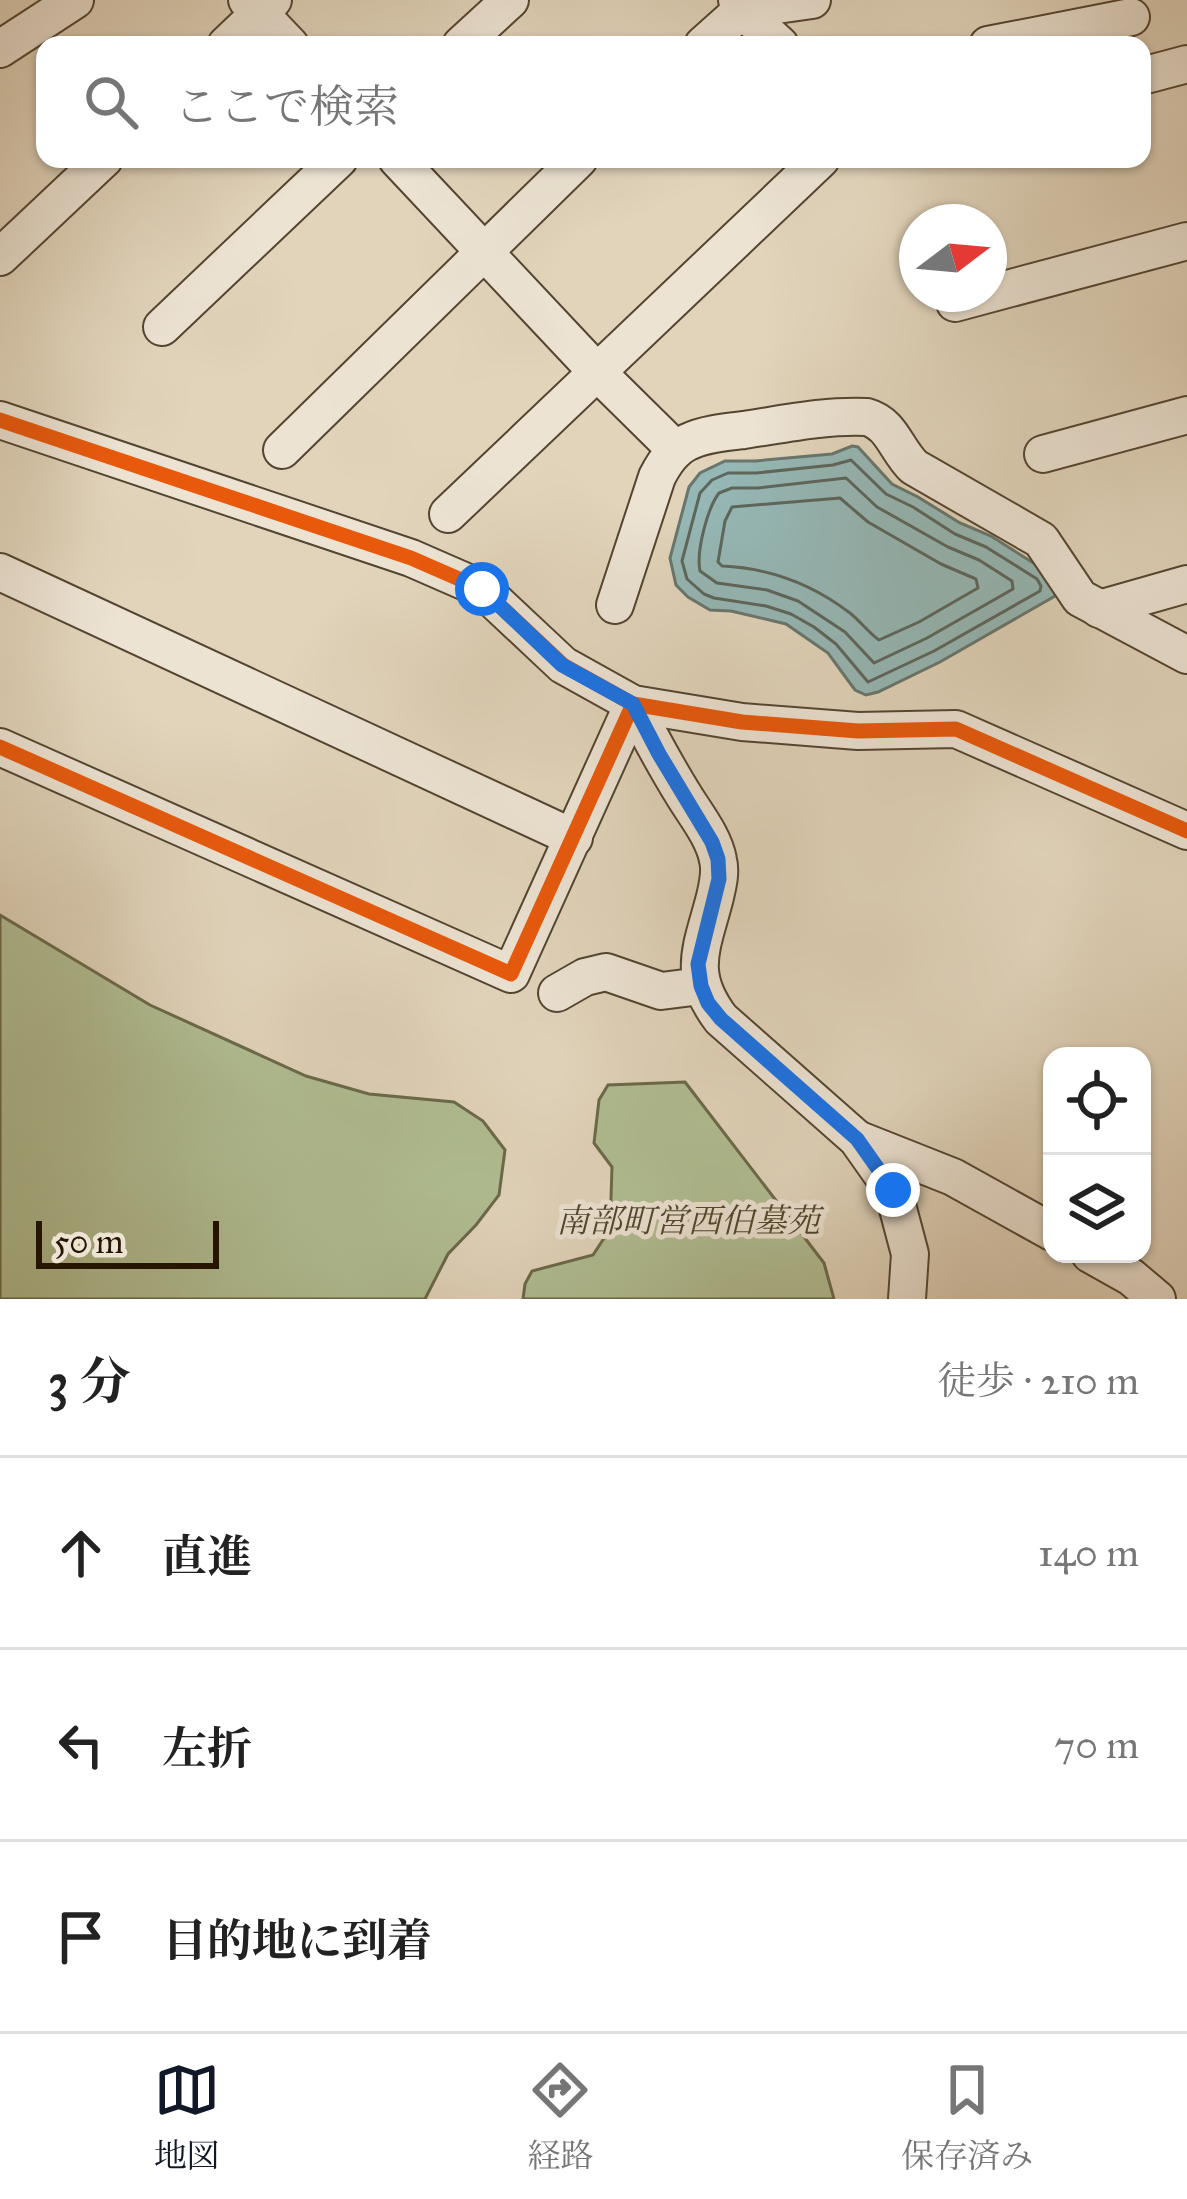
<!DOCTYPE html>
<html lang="ja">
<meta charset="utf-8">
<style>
:root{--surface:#fff;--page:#f6f6f6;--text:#222;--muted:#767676;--line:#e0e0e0;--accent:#111827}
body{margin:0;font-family:"IM FELL Great Primer","Noto Serif JP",serif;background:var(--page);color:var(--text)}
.controls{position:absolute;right:36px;bottom:36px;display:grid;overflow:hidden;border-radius:24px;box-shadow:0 3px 9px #0004}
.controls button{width:108px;height:108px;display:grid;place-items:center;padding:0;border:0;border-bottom:3px solid var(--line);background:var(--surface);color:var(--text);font:60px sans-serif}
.compass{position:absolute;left:899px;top:204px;width:108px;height:108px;border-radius:50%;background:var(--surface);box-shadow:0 3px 9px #0004;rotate:74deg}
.scale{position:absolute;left:36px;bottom:30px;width:183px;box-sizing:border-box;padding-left:12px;border:6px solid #251501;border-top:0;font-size:33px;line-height:42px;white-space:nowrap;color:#251501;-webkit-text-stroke:9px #ece3d3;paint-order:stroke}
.stop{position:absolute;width:36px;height:36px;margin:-27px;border:9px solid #1a73e8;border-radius:50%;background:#fff}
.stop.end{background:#1a73e8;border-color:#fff;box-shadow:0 3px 12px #0008}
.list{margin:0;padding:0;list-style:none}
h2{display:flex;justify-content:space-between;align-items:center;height:156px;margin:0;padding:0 48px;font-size:51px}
h2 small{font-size:39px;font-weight:400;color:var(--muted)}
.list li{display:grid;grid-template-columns:78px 1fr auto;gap:36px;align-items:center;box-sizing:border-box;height:192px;padding:0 48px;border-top:3px solid var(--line)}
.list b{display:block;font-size:45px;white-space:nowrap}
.list em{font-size:39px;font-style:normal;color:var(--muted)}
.icon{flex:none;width:66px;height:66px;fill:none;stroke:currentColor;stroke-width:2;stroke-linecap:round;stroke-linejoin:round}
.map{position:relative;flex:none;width:1187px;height:1299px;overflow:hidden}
.search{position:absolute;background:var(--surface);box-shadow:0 3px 9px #0004;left:36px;right:36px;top:36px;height:132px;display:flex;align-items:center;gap:30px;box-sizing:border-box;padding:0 42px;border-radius:24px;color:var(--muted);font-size:45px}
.sheet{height:732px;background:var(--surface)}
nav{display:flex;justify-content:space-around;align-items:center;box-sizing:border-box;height:168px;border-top:3px solid var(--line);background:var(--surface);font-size:33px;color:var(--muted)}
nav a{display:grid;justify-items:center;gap:6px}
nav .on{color:var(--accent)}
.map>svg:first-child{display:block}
</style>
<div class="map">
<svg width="1187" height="1299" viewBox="0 0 1187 1299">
<rect width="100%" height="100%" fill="#e1d4bb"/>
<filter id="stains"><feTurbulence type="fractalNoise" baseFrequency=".00167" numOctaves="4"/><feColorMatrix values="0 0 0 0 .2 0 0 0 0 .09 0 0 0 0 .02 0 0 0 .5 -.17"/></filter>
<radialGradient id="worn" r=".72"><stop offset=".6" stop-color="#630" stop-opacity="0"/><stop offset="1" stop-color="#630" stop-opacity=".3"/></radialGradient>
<g fill="#b0bd92" stroke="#6a694a" stroke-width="3">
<polygon points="0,915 150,1005 306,1076 369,1094 454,1102 483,1121 505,1150 499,1195 476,1225 448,1254 425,1299 0,1299"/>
<polygon points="685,1082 824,1263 834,1299 523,1299 525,1284 532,1271 593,1255 610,1229 612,1167 594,1143 599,1100 608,1085"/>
</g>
<polygon fill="#95b7b5" stroke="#68766d" stroke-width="3" points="852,446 858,447 892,484 918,497 960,523 991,536 1046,571 1056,588 1055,596 940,662 878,692 866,695 855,690 828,653 786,624 731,611 710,610 688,597 676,585 670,558 689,487 700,473 725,461 755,461 832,454"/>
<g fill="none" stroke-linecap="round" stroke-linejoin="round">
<g stroke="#5d665b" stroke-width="3">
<polygon points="851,460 886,494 913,507 955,534 986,547 1037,579 1041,586 1040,591 934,651 868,682 836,644 814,627 791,614 766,606 714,598 704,594 687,579 682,561 700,493 712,480 728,473 756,473 833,465"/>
<path d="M846 478 877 507 948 547 979 560 1012 581 1013 589 927 638 874 663 845 632 798 601 767 590 717 583 700 571C696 552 707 509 719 493L732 488H758Z"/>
<path d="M840 498 868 522 941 564 976 579 978 588 919 622 879 640C869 633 861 622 850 613 812 584 770 568 722 566L718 562 725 521 732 507Z"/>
</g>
<defs>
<g id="minor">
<polyline points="247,0 290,45"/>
<polyline points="737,0 742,10 780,45"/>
<polyline points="226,45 273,0"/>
<polyline points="461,45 510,0"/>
<polyline points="703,45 742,10 812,0"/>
<polyline points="988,45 1131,17"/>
<polyline points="0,49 75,0"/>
<polyline points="1142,76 1187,64"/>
<polyline points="397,159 598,373 676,450"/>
<polyline points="0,257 104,159"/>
<polyline points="955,303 1187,241"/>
<polyline points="162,327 339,159"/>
<polyline points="0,420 411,558 482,589 563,665 633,704 742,722 858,731 956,729 1187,831"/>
<polyline points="282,450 579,159"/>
<polyline points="1043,454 1187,415"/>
<polyline points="448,514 821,159"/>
<polyline points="0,572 574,838"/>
<path d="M615 605 657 477C664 463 673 449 688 442 704 434 726 432 744 430 784 424 826 415 867 417 892 424 896 450 914 467L1041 540 1080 598 1187 655"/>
<polyline points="1099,609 1187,584"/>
<path d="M633 704C649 735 665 765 683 794 695 814 714 837 718 860 721 872 718 884 715 897 702 948 686 973 721 1019L857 1139 893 1190 910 1254 907 1299"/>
<polyline points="0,747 511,974 633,704"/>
<polyline points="557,993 585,977 606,972 661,991 701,986"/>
<polyline points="857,1139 953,1177 1052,1232"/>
<polyline points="1090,1254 1131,1277 1157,1299"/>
</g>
</defs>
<use href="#minor" stroke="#544530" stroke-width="40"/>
<use href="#minor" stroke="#ece3d3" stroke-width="36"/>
<defs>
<g id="cycleway">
<polyline points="0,420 411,558 482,589 563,665 633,704 742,722 858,731 956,729 1187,831"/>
<polyline points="0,747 511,974 633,704"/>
</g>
</defs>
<use href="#cycleway" stroke="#ece3d3" stroke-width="22"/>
<use href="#cycleway" stroke="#e8590c" stroke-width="15"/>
</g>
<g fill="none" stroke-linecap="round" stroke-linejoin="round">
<polyline stroke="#1a73e8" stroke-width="15" points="482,589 562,665 633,704 659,754 712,842 718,859 719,879 698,964 701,986 708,1003 721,1019 857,1139 893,1190"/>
</g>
<g text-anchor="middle" stroke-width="10" stroke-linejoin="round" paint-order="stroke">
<g font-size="33" font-style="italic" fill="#4f472c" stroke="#ece3d3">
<text x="688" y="1232">南部町営西伯墓苑</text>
</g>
</g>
<rect width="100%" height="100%" filter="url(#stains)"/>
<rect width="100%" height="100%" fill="url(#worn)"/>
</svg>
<div class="controls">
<button><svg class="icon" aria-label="locate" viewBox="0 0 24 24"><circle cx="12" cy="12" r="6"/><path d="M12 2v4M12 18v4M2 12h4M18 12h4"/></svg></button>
<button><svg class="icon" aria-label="layers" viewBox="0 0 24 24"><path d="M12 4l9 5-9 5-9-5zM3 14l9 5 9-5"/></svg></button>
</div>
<svg class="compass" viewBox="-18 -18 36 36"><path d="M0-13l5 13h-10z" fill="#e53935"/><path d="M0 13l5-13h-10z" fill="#767676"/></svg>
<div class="scale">50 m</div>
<div class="stop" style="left:482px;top:589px"></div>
<div class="stop end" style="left:893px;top:1190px"></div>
<div class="search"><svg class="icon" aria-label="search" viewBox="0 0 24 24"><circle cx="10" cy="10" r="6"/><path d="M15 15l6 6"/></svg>ここで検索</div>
</div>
<section class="sheet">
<h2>3 分<small>徒歩 · 210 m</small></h2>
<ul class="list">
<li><svg class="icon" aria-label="ahead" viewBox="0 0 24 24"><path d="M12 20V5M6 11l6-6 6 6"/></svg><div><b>直進</b></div><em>140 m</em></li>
<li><svg class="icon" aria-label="left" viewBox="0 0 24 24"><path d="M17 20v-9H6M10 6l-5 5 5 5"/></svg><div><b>左折</b></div><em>70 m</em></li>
<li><svg class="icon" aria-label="arrive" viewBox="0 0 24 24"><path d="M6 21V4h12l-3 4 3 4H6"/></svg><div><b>目的地に到着</b></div></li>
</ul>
</section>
<nav>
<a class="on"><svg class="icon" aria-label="map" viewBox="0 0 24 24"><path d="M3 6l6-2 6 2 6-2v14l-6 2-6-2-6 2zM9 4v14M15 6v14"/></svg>地図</a>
<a><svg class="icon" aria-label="directions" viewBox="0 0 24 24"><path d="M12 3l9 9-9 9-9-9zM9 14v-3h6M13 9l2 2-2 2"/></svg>経路</a>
<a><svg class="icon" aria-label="saved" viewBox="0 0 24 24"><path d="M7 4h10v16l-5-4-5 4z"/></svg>保存済み</a>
</nav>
